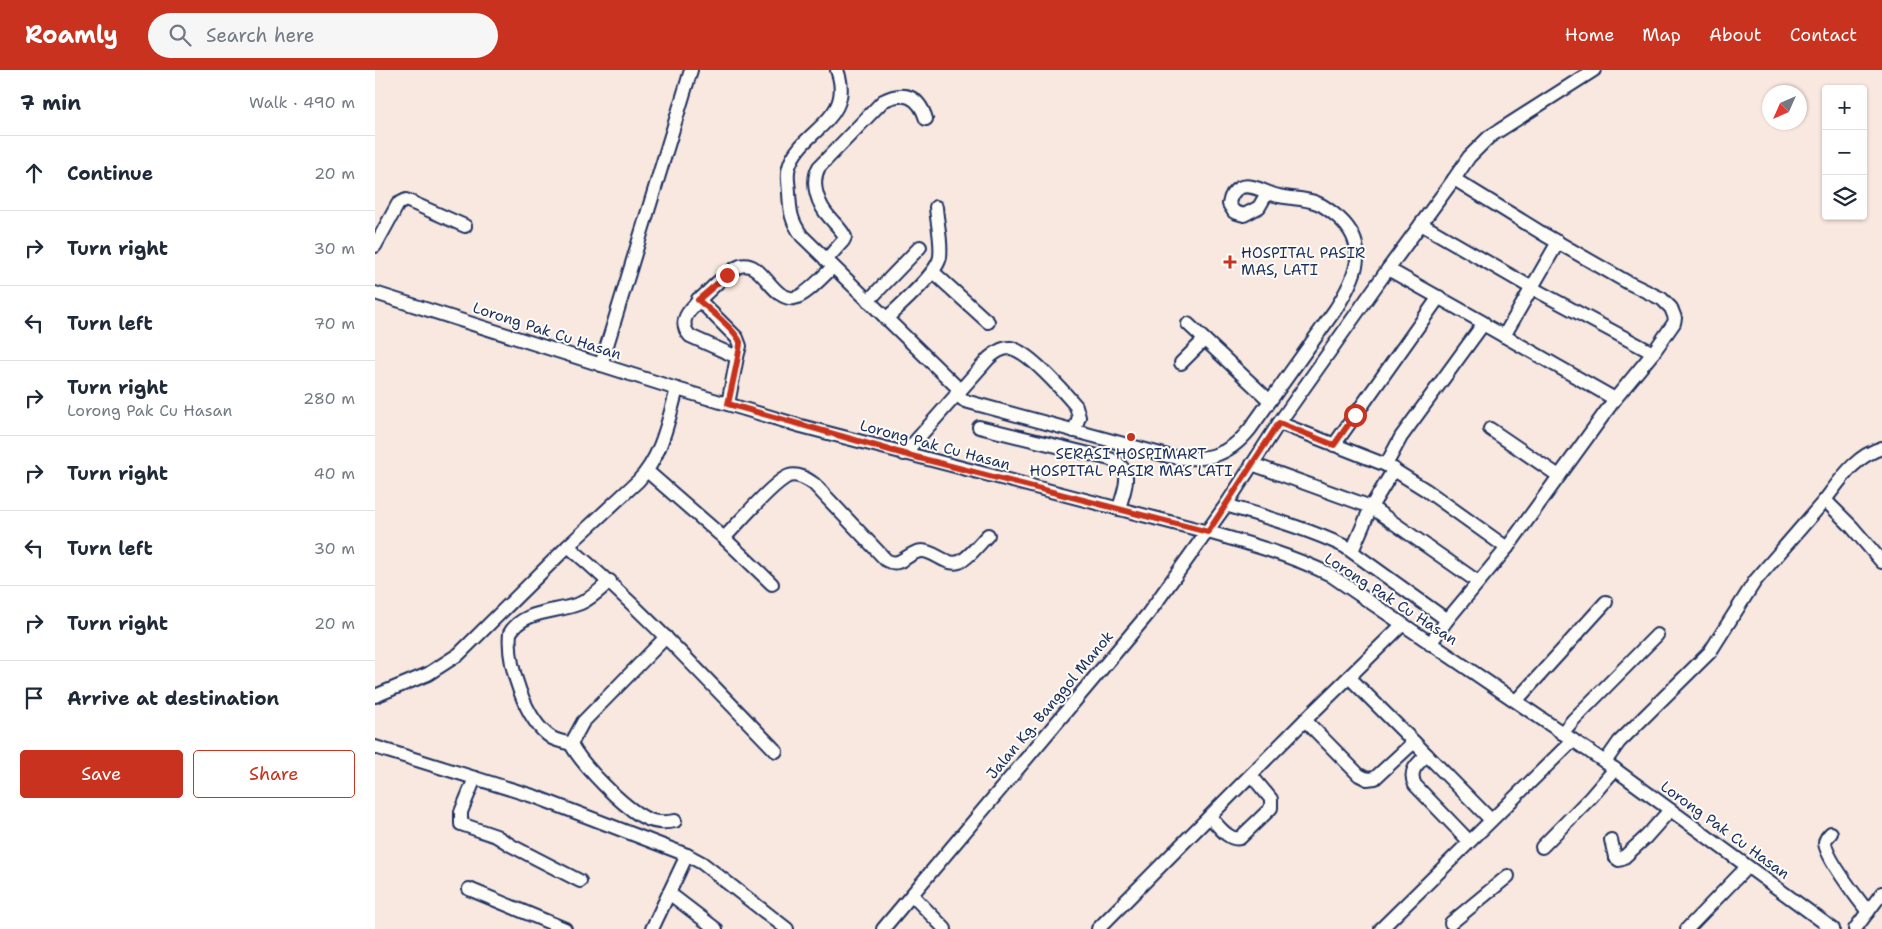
<!DOCTYPE html>
<meta charset="utf-8">
<style>
:root{--surface:#fff;--page:#f6f6f7;--text:#1f2937;--muted:#747a83;--line:#e0e1e3;--accent:#c8321e}
body{margin:0;font-family:"Shantell Sans",sans-serif;background:var(--page);color:var(--text)}
.controls{position:absolute;right:15px;top:15px;display:grid;overflow:hidden;border-radius:5px;box-shadow:0 1px 4px #0004}
.controls button{width:45px;height:45px;display:grid;place-items:center;padding:0;border:0;border-bottom:1px solid var(--line);background:var(--surface);color:var(--text);font:25px sans-serif}
.compass{position:absolute;left:1387px;top:15px;width:45px;height:45px;border-radius:50%;background:var(--surface);box-shadow:0 1px 4px #0004;rotate:225deg}
.stop{position:absolute;width:15px;height:15px;margin:-11px;border:4px solid #c8321e;border-radius:50%;background:#fff}
.stop.end{background:#c8321e;border-color:#fff;box-shadow:0 1px 5px #0008}
.list{margin:0;padding:0;list-style:none}
h2{display:flex;justify-content:space-between;align-items:center;height:65px;margin:0;padding:0 20px;font-size:21px}
h2 small{font-size:16px;font-weight:400;color:var(--muted)}
.list li{display:grid;grid-template-columns:32px 1fr auto;gap:15px;align-items:center;box-sizing:border-box;height:75px;padding:0 20px;border-top:1px solid var(--line)}
.list b{display:block;font-size:19px;white-space:nowrap}
.list p{margin:0;font-size:16px;white-space:nowrap;color:var(--muted)}
.list em{font-size:16px;font-style:normal;color:var(--muted)}
.actions{display:flex;gap:10px;padding:15px 20px}
.actions a{flex:1;padding:11px 0;border:1px solid var(--accent);border-radius:5px;text-align:center;font-size:18px;color:var(--accent)}
.actions .main{background:var(--accent);color:#fff}
.icon{flex:none;width:28px;height:28px;fill:none;stroke:currentColor;stroke-width:2;stroke-linecap:round;stroke-linejoin:round}
.map{position:relative;flex:none;width:1507px;height:859px;overflow:hidden}
header{display:flex;align-items:center;gap:30px;box-sizing:border-box;height:70px;padding:0 25px;background:var(--accent);color:#fff}
header strong{font-size:24px}
nav{display:flex;gap:28px;margin-inline-start:auto;font-size:18px}
.search{width:350px;height:45px;background:var(--page);display:flex;align-items:center;gap:12px;box-sizing:border-box;padding:0 18px;border-radius:28px;color:var(--muted);font-size:19px}
main{display:flex}
aside{flex:1;background:var(--surface)}
.map>svg:first-child{display:block}
</style>
<header>
<strong>Roamly</strong>
<div class="search"><svg class="icon" aria-label="search" viewBox="0 0 24 24"><circle cx="10" cy="10" r="6"/><path d="M15 15l6 6"/></svg>Search here</div>
<nav><a>Home</a><a>Map</a><a>About</a><a>Contact</a></nav>
</header>
<main>
<aside>
<h2>7 min<small>Walk · 490 m</small></h2>
<ul class="list">
<li><svg class="icon" aria-label="ahead" viewBox="0 0 24 24"><path d="M12 20V5M6 11l6-6 6 6"/></svg><div><b>Continue</b></div><em>20 m</em></li>
<li><svg class="icon" aria-label="right" viewBox="0 0 24 24"><path d="M7 20v-9h11M14 6l5 5-5 5"/></svg><div><b>Turn right</b></div><em>30 m</em></li>
<li><svg class="icon" aria-label="left" viewBox="0 0 24 24"><path d="M17 20v-9H6M10 6l-5 5 5 5"/></svg><div><b>Turn left</b></div><em>70 m</em></li>
<li><svg class="icon" aria-label="right" viewBox="0 0 24 24"><path d="M7 20v-9h11M14 6l5 5-5 5"/></svg><div><b>Turn right</b><p>Lorong Pak Cu Hasan</p></div><em>280 m</em></li>
<li><svg class="icon" aria-label="right" viewBox="0 0 24 24"><path d="M7 20v-9h11M14 6l5 5-5 5"/></svg><div><b>Turn right</b></div><em>40 m</em></li>
<li><svg class="icon" aria-label="left" viewBox="0 0 24 24"><path d="M17 20v-9H6M10 6l-5 5 5 5"/></svg><div><b>Turn left</b></div><em>30 m</em></li>
<li><svg class="icon" aria-label="right" viewBox="0 0 24 24"><path d="M7 20v-9h11M14 6l5 5-5 5"/></svg><div><b>Turn right</b></div><em>20 m</em></li>
<li><svg class="icon" aria-label="arrive" viewBox="0 0 24 24"><path d="M6 21V4h12l-3 4 3 4H6"/></svg><div><b>Arrive at destination</b></div></li>
</ul>
<div class="actions"><a class="main">Save</a><a>Share</a></div>
</aside>
<div class="map">
<svg width="1507" height="859" viewBox="0 0 1507 859">
<rect width="100%" height="100%" fill="#f9e8df"/>
<filter id="ink" filterUnits="userSpaceOnUse"><feTurbulence type="fractalNoise" baseFrequency=".02" numOctaves="2"/><feDisplacementMap in="SourceGraphic" scale="10" xChannelSelector="R" yChannelSelector="G"/><feConvolveMatrix kernelMatrix="1 2 1 2 8 2 1 2 1" color-interpolation-filters="sRGB"/></filter>
<g filter="url(#ink)">
<g fill="none" stroke-linecap="round" stroke-linejoin="round">
<defs>
<g id="minor">
<path d="M462 0C481 51 424 60 414 97 411 105 414 115 414 123 415 142 416 151 427 166L585 320"/>
<polyline points="1079,109 1094,87 1114,67 1219,0"/>
<polyline points="1046,154 1157,218 1278,283"/>
<polyline points="0,176 23,134 31,130 90,156"/>
<path d="M451 190 468 171 470 167C467 160 460 154 455 148 443 135 435 113 444 97L508 31C529 20 544 26 551 49"/>
<polyline points="1013,199 1079,109 1170,165 1252,212 1287,229 1296,238 1300,248 1299,253 1278,283 1240,329 1108,254"/>
<polyline points="558,202 613,252"/>
<path d="M0 223 302 319 426 356 833 462C875 474 915 485 954 504L1230 692 1458 859"/>
<polyline points="323,229 362,268 365,276 362,287"/>
<polyline points="493,231 545,177"/>
<path d="M511 249C524 236 562 204 565 187 567 171 562 153 561 137"/>
<polyline points="813,254 895,331"/>
<polyline points="1129,266 1183,172"/>
<polyline points="806,293 829,270"/>
<polyline points="226,295 316,0"/>
<path d="M581 324 590 331 793 386C828 392 852 388 875 359L960 240C980 209 996 177 964 148 957 142 950 136 942 133 929 128 917 129 904 126 892 124 876 112 864 118 858 121 855 127 854 134L859 142 869 145 884 137 892 123"/>
<path d="M353 334 362 287 315 266C307 257 308 248 316 239 324 229 334 221 343 212 350 206 357 199 365 196 387 189 397 231 419 228 430 227 449 205 458 197"/>
<polyline points="904,353 1013,199 1109,253 1026,367 1011,395"/>
<path d="M604 357 735 389C761 401 749 418 744 439"/>
<polyline points="1115,359 1184,406"/>
<polyline points="959,375 1064,227"/>
<path d="M529 384 614 288C620 283 626 278 635 278 652 280 689 322 701 336L704 347 699 361"/>
<polyline points="877,394 996,437 1103,512"/>
<polyline points="272,401 349,468 397,514"/>
<path d="M1450 430C1466 409 1480 386 1507 378"/>
<polyline points="851,435 904,353 1011,395 1051,420 1132,478 1072,550 1055,574"/>
<path d="M349 468C362 455 399 411 414 406 423 403 432 409 439 414L511 490C526 499 533 481 547 481 560 481 570 496 584 492 593 489 606 472 613 465"/>
<path d="M193 476C267 539 333 611 401 681"/>
<polyline points="1132,478 1240,329"/>
<polyline points="977,481 996,437 1019,399"/>
<path d="M291 567 208 652 196 674C207 695 248 737 270 748 280 753 290 753 300 751"/>
<path d="M0 626 53 604 84 584 193 476 263 411C287 386 293 351 302 319"/>
<polyline points="1141,631 1231,532"/>
<polyline points="930,650 984,705 992,709 1000,708 1039,672 974,607"/>
<polyline points="1187,663 1199,649 1282,565"/>
<path d="M1039 672 1052 685C1042 694 1033 701 1040 715L1094 771"/>
<path d="M196 674C189 672 183 671 177 668 150 651 132 594 135 563 149 539 183 543 206 533 217 528 226 519 235 511"/>
<polyline points="0,677 161,727 312,785 327,793 412,859"/>
<polyline points="1052,685 1116,750"/>
<polyline points="1230,692 1244,672 1335,582 1380,511 1450,430 1477,457 1507,492"/>
<polyline points="100,708 86,742 86,754 121,766 137,776 205,811"/>
<path d="M835 747C843 755 853 771 865 768L896 738V729L876 705"/>
<path d="M1456 763C1453 766 1450 769 1450 773 1451 788 1483 829 1493 842"/>
<polyline points="1236,770 1240,787 1244,790 1247,789 1271,767 1295,740"/>
<polyline points="1167,777 1216,727 1240,699"/>
<polyline points="94,819 190,859"/>
<polyline points="294,823 341,859"/>
<polyline points="537,825 570,859"/>
<polyline points="1076,853 1133,806"/>
<polyline points="277,859 312,785"/>
<path d="M508 859 773 544 851 435C890 447 931 458 969 476L1072 550"/>
<polyline points="723,859 930,650 1028,554"/>
<polyline points="1006,859 1198,670"/>
<polyline points="1312,859 1372,797"/>
<polyline points="1480,859 1507,823"/>
</g>
</defs>
<use href="#minor" stroke="#1b2f5e" stroke-width="16"/>
<use href="#minor" stroke="#fdfcf7" stroke-width="12"/>
</g>
</g>
<g fill="none" stroke-linecap="round" stroke-linejoin="round" filter="url(#ink)">
<path stroke="#c8321e" stroke-width="6" d="M352 205 323 230C333 238 361 261 365 272 366 276 355 325 353 334L529 384 833 462 904 353 959 375 980 345"/>
</g>
<g fill="#c8321e" stroke="#fdfcf7" stroke-width="2">
<path d="M852.5 184.5h5v5h5v5h-5v5h-5v-5h-5v-5h5z"/>
<circle cx="756" cy="367" r="5"/>
</g>
<g text-anchor="middle" stroke-width="4" stroke-linejoin="round" paint-order="stroke">
<g font-size="15" fill="#1b2f5e" stroke="#fdfcf7" text-anchor="start">
<text x="866" y="188">HOSPITAL PASIR<tspan x="866" dy="17">MAS, LATI</tspan></text>
<text x="756" y="389" text-anchor="middle">SERASI HOSPIMART<tspan x="756" dy="17">HOSPITAL PASIR MAS LATI</tspan></text>
</g>
<g font-size="15" fill="#1b2f5e" stroke="#fdfcf7">
<text transform="translate(172 261) rotate(18)" y="5">Lorong Pak Cu Hasan</text>
<text transform="translate(560 375) rotate(15)" y="5">Lorong Pak Cu Hasan</text>
<text transform="translate(1016 529) rotate(33)" y="5">Lorong Pak Cu Hasan</text>
<text transform="translate(675 635) rotate(-50)" y="5">Jalan Kg. Banggol Manok</text>
<text transform="translate(1350 760) rotate(36)" y="5">Lorong Pak Cu Hasan</text>
</g>
</g>
</svg>
<div class="controls">
<button>+</button>
<button>−</button>
<button><svg class="icon" aria-label="layers" viewBox="0 0 24 24"><path d="M12 4l9 5-9 5-9-5zM3 14l9 5 9-5"/></svg></button>
</div>
<svg class="compass" viewBox="-18 -18 36 36"><path d="M0-13l5 13h-10z" fill="#e53935"/><path d="M0 13l5-13h-10z" fill="#747a83"/></svg>
<div class="stop" style="left:980px;top:345px"></div>
<div class="stop end" style="left:352px;top:205px"></div>
</div>
</main>
